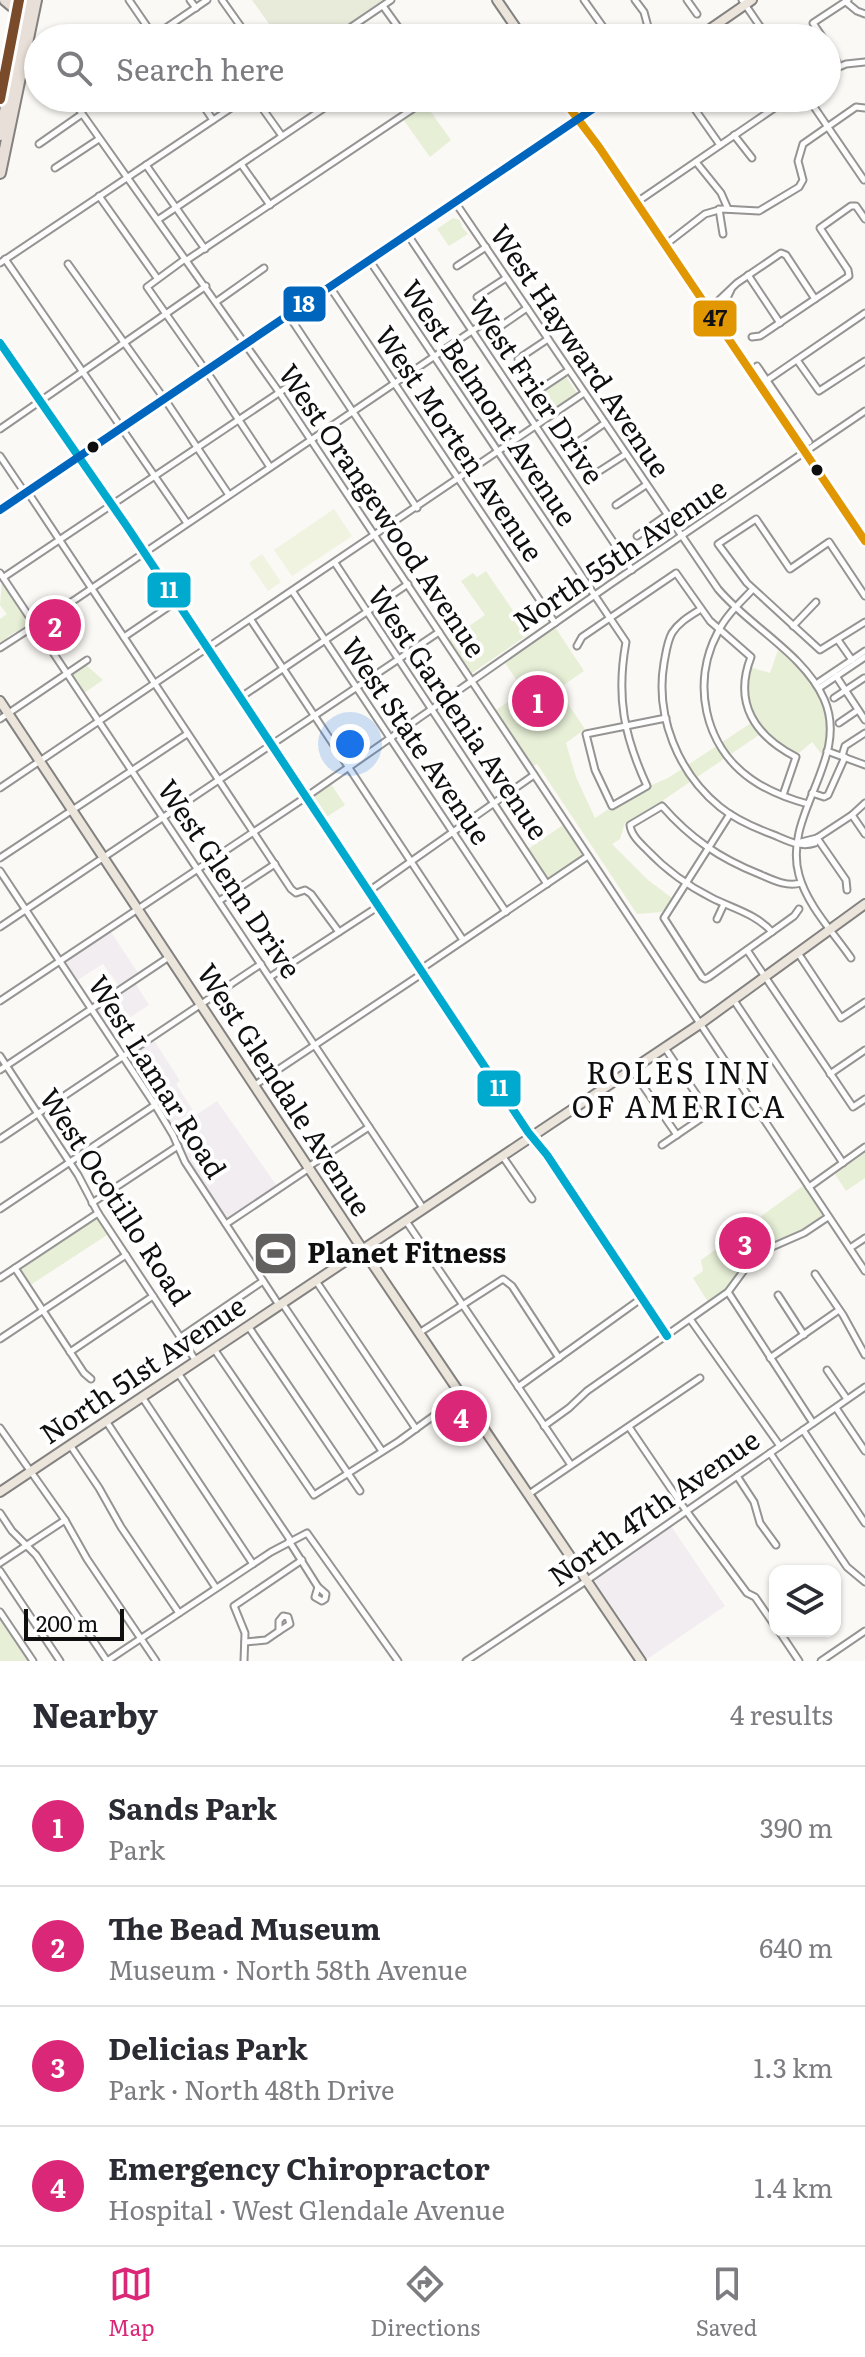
<!DOCTYPE html>
<meta charset="utf-8">
<style>
:root{--surface:#fff;--page:#f7f7f7;--text:#2b2b33;--muted:#7c7c81;--line:#e1e1e2;--accent:#db2777}
body{margin:0;font-family:Literata,serif;background:var(--page);color:var(--text)}
.controls{position:absolute;right:24px;bottom:24px;display:grid;overflow:hidden;border-radius:16px;box-shadow:0 2px 6px #0004}
.controls button{width:72px;height:72px;display:grid;place-items:center;padding:0;border:0;border-bottom:2px solid var(--line);background:var(--surface);color:var(--text);font:40px sans-serif}
.scale{position:absolute;left:24px;bottom:20px;width:100px;box-sizing:border-box;padding-left:8px;border:4px solid #0f0f0f;border-top:0;font-size:22px;line-height:28px;white-space:nowrap;color:#0f0f0f;-webkit-text-stroke:6px #fff;paint-order:stroke}
.you{position:absolute;left:350px;top:744px;width:28px;height:28px;margin:-20px;border:6px solid #fff;border-radius:50%;background:#1a73e8;box-shadow:0 0 0 12px #1a73e833}
.badge{display:grid;place-items:center;width:52px;height:52px;border-radius:50%;background:var(--accent);color:#fff;font-size:26px;font-weight:700}
.pin{position:absolute;translate:-50% -50%;border:4px solid #fff;box-shadow:0 2px 8px #0006}
.list{margin:0;padding:0;list-style:none}
h2{display:flex;justify-content:space-between;align-items:center;height:104px;margin:0;padding:0 32px;font-size:34px}
h2 small{font-size:26px;font-weight:400;color:var(--muted)}
.list li{display:grid;grid-template-columns:52px 1fr auto;gap:24px;align-items:center;box-sizing:border-box;height:120px;padding:0 32px;border-top:2px solid var(--line)}
.list b{display:block;font-size:30px;white-space:nowrap}
.list p{margin:0;font-size:26px;white-space:nowrap;color:var(--muted)}
.list em{font-size:26px;font-style:normal;color:var(--muted)}
.icon{flex:none;width:44px;height:44px;fill:none;stroke:currentColor;stroke-width:2;stroke-linecap:round;stroke-linejoin:round}
.map{position:relative;flex:none;width:865px;height:1661px;overflow:hidden}
.search{position:absolute;background:var(--surface);box-shadow:0 2px 6px #0004;left:24px;right:24px;top:24px;height:88px;display:flex;align-items:center;gap:20px;box-sizing:border-box;padding:0 28px;border-radius:44px;color:var(--muted);font-size:30px}
.sheet{height:584px;background:var(--surface)}
nav{display:flex;justify-content:space-around;align-items:center;box-sizing:border-box;height:112px;border-top:2px solid var(--line);background:var(--surface);font-size:22px;color:var(--muted)}
nav a{display:grid;justify-items:center;gap:4px}
nav .on{color:var(--accent)}
.map>svg:first-child{display:block}
</style>
<div class="map">
<svg width="865" height="1661" viewBox="0 0 865 1661">
<rect width="100%" height="100%" fill="#fbf9f5"/>
<g fill="#f2edf1">
<polygon points="111,932 138,973 119,986 103,964 76,981 66,965 66,961"/>
<polygon points="135,983 149,1005 129,1018 115,996"/>
<polygon points="103,1004 118,1026 110,1032 97,1012 97,1008"/>
<polygon points="154,1040 180,1081 176,1084 196,1115 217,1101 277,1186 229,1218 225,1217 188,1161 174,1130 129,1060 130,1056"/>
<polygon points="671,1526 725,1606 646,1660 595,1582 597,1578"/>
</g>
<g fill="#e7efd7">
<polygon points="425,104 451,140 430,157 403,119"/>
<polygon points="453,218 460,220 462,227 468,234 449,246 437,229"/>
<polygon points="565,375 577,393 555,408 543,390"/>
<polygon points="486,571 529,634 472,673 449,640 485,615 461,581 473,573 477,577"/>
<polygon points="2,581 29,622 19,632 15,632 7,637 9,639 0,642 0,619 7,614 0,605"/>
<polygon points="69,622 81,639 79,643 70,649 67,644 57,651 48,636"/>
<polygon points="555,627 584,671 558,689 585,729 566,743 576,777 595,818 610,808 616,809 654,784 668,778 751,723 759,735 662,801 625,823 620,839 612,844 648,880 672,898 662,912 637,914 537,764 533,766 496,710 524,691 505,663"/>
<path d="M778 650C811 679 839 707 822 755L812 742 799 753C760 745 742 703 750 667L770 673Z"/>
<polygon points="85,664 103,680 84,693 72,676 73,672"/>
<polygon points="331,784 345,805 325,818 311,798"/>
<polygon points="563,825 582,855 548,879 528,849"/>
<polygon points="865,1153 865,1178 846,1191 835,1174"/>
<polygon points="804,1185 824,1215 822,1218 795,1234 758,1249 743,1265 730,1285 708,1302 693,1278 703,1271 701,1260"/>
<polygon points="95,1217 97,1217 108,1232 107,1235 29,1286 20,1271 21,1268"/>
<polygon points="0,1618 29,1661 0,1661"/>
</g>
<polygon fill="#e8ebda" points="252,0 386,0 329,38 279,38"/>
<g fill="#eff3e0">
<polygon points="334,509 352,536 292,576 274,550"/>
<polygon points="262,554 281,582 268,591 249,563"/>
</g>
<g fill="none" stroke-linecap="round" stroke-linejoin="round">
<defs>
<g id="minor">
<polyline points="129,0 155,38"/>
<polyline points="190,0 196,8"/>
<polyline points="222,0 249,38"/>
<polyline points="584,0 611,38"/>
<polyline points="635,0 644,12 651,38"/>
<polyline points="687,0 697,14"/>
<polyline points="742,0 768,38"/>
<polyline points="846,2 857,11 865,14"/>
<polyline points="383,6 406,38"/>
<polyline points="154,36 207,0"/>
<polyline points="335,38 391,0"/>
<polyline points="823,38 813,23 848,0"/>
<polyline points="827,44 839,66"/>
<polyline points="827,72 846,64 865,62"/>
<polyline points="71,98 279,392 865,1271"/>
<polyline points="198,98 213,120"/>
<polyline points="255,98 282,136"/>
<polyline points="687,98 720,145"/>
<polyline points="808,98 864,180"/>
<polyline points="734,135 752,158"/>
<polyline points="39,144 82,114"/>
<polyline points="696,162 721,193 728,209"/>
<polyline points="241,164 270,205"/>
<polyline points="146,165 205,249"/>
<polyline points="55,168 99,139"/>
<polyline points="99,196 157,278"/>
<path d="M455 202 718 589C749 626 804 654 824 699 851 759 782 814 799 875 807 905 833 932 851 958"/>
<polyline points="637,202 789,98"/>
<polyline points="719,209 723,234"/>
<polyline points="159,219 339,98"/>
<polyline points="408,235 632,570"/>
<polyline points="665,245 705,214 722,209 759,211 799,187 803,180 798,161 803,144 856,107 865,108"/>
<polyline points="5,259 187,523"/>
<polyline points="185,259 147,287 211,378 270,467"/>
<polyline points="187,260 429,98"/>
<path d="M370 261 626 642C616 697 624 736 647 786L612 806 595 770 586 734 666 718"/>
<polyline points="0,263 246,98"/>
<polyline points="68,264 168,404 229,495"/>
<polyline points="457,266 486,247"/>
<polyline points="748,275 780,323"/>
<polyline points="330,287 555,623"/>
<polyline points="477,297 506,278"/>
<polyline points="216,302 264,268"/>
<polyline points="707,307 717,302 737,283 781,253 786,255 815,299"/>
<polyline points="710,311 725,302 731,290"/>
<polyline points="289,316 417,508"/>
<polyline points="498,328 527,308"/>
<polyline points="752,337 760,336 849,276 848,270 820,228 851,206 856,206 865,219"/>
<polyline points="0,343 128,528 528,1132 547,1155 667,1336"/>
<polyline points="518,359 548,339"/>
<polyline points="797,360 819,391 865,361"/>
<polyline points="757,366 809,442"/>
<polyline points="760,385 865,313"/>
<polyline points="539,390 569,370"/>
<polyline points="0,429 206,286"/>
<polyline points="575,444 605,423"/>
<polyline points="0,456 25,493 31,497 291,889 296,893 305,890 311,894 339,932"/>
<polyline points="595,474 626,454"/>
<polyline points="616,505 646,485"/>
<polyline points="637,536 667,515"/>
<polyline points="335,563 547,884"/>
<polyline points="0,573 423,1208"/>
<polyline points="4,577 301,378"/>
<path d="M753 589C741 602 726 615 718 632 691 682 704 746 751 779 768 791 789 799 808 804"/>
<polyline points="293,592 506,912"/>
<polyline points="865,596 829,542 790,569 756,519 718,544 747,583 820,650 865,622"/>
<path d="M701 609C690 616 679 622 672 633 667 642 666 653 664 663 655 716 678 773 720 807 736 820 755 828 774 835 788 841 801 848 815 843L817 838 852 815 865 803"/>
<polyline points="251,620 463,940"/>
<polyline points="793,626 816,602"/>
<polyline points="124,637 177,601"/>
<polyline points="838,640 852,660"/>
<path d="M577 646 582 637 676 573 710 621 751 657C733 703 755 736 796 757L783 795"/>
<polyline points="0,648 76,599 491,318"/>
<polyline points="836,676 865,720"/>
<polyline points="816,684 865,651"/>
<polyline points="819,688 865,657"/>
<polyline points="241,697 408,584"/>
<polyline points="834,698 864,678"/>
<polyline points="0,719 87,660"/>
<polyline points="839,723 858,710"/>
<polyline points="827,751 865,765"/>
<polyline points="842,756 845,746 865,733"/>
<polyline points="0,788 584,393"/>
<polyline points="812,793 824,797 828,795 845,757"/>
<polyline points="730,814 664,918 702,977 705,979 709,977 794,916 799,909"/>
<polyline points="852,815 865,834"/>
<polyline points="817,838 846,880 847,890"/>
<polyline points="797,843 817,838"/>
<polyline points="0,858 187,734"/>
<polyline points="0,871 155,1105 173,1135 185,1162 279,1305"/>
<polyline points="369,891 534,775"/>
<polyline points="219,901 275,864"/>
<polyline points="717,919 724,904"/>
<polyline points="0,927 439,632"/>
<path d="M772 932C756 914 734 909 712 898 688 886 666 870 647 850 640 843 631 835 630 825L662 806C690 838 719 858 759 874 773 880 786 887 801 883"/>
<polyline points="747,950 853,1107 865,1099"/>
<polyline points="798,953 841,1018 865,1002"/>
<polyline points="421,969 588,856"/>
<polyline points="270,977 379,906"/>
<polyline points="733,999 843,1163"/>
<polyline points="0,1001 306,797 612,583 865,411"/>
<polyline points="0,1056 78,1175 98,1213 196,1361"/>
<polyline points="0,1070 169,957"/>
<polyline points="632,1070 677,1135"/>
<polyline points="830,1074 865,1050"/>
<polyline points="255,1085 423,973"/>
<polyline points="0,1139 261,964"/>
<polyline points="662,1145 709,1113 665,1048"/>
<polyline points="503,1157 532,1199"/>
<polyline points="308,1167 369,1127"/>
<polyline points="809,1187 865,1147"/>
<polyline points="92,1203 178,1146"/>
<polyline points="0,1209 155,1105"/>
<polyline points="406,1221 571,1465"/>
<polyline points="226,1224 308,1169"/>
<polyline points="850,1248 865,1238"/>
<polyline points="15,1268 84,1373 91,1379"/>
<polyline points="815,1274 843,1315 865,1355"/>
<polyline points="0,1278 98,1213"/>
<polyline points="316,1281 416,1429"/>
<polyline points="728,1292 813,1423"/>
<polyline points="778,1295 804,1335"/>
<polyline points="282,1303 382,1451"/>
<polyline points="690,1319 780,1446"/>
<polyline points="248,1326 360,1491"/>
<polyline points="419,1333 503,1279 512,1286 559,1358"/>
<polyline points="181,1337 263,1281"/>
<polyline points="0,1339 126,1255"/>
<polyline points="214,1349 314,1495 399,1441 461,1396"/>
<polyline points="70,1352 153,1296"/>
<polyline points="770,1358 839,1310"/>
<polyline points="827,1370 847,1399"/>
<polyline points="178,1373 291,1541"/>
<polyline points="518,1387 642,1298"/>
<polyline points="142,1397 253,1564"/>
<polyline points="836,1408 865,1451"/>
<polyline points="106,1421 216,1588"/>
<polyline points="544,1426 569,1408 587,1391 728,1292 756,1254 804,1233 828,1217"/>
<polyline points="629,1427 682,1505 747,1593 755,1597 775,1626"/>
<polyline points="0,1428 65,1520 87,1559 156,1661"/>
<polyline points="803,1430 865,1523"/>
<polyline points="70,1445 99,1488 121,1527 179,1613"/>
<polyline points="770,1453 847,1567 865,1582"/>
<polyline points="737,1476 754,1502 760,1523 776,1545"/>
<polyline points="529,1494 700,1378"/>
<polyline points="0,1513 12,1531 36,1555 107,1661"/>
<polyline points="289,1541 318,1587"/>
<polyline points="0,1563 65,1520"/>
<polyline points="0,1571 60,1661"/>
<polygon points="318,1587 326,1594 325,1599 322,1601 315,1597"/>
<polyline points="0,1612 33,1661"/>
<polygon points="283,1616 288,1617 290,1624 279,1631 279,1621"/>
<polyline points="779,1631 799,1661"/>
<polyline points="245,1642 266,1640 279,1631"/>
<polyline points="107,1661 271,1552 307,1533 398,1661"/>
<polyline points="244,1661 245,1633 234,1606 302,1560"/>
<polyline points="466,1661 586,1581 865,1387"/>
<polyline points="821,1661 865,1631"/>
</g>
<g id="major">
<polyline points="497,0 523,38"/>
<polyline points="697,38 752,0"/>
<polyline points="562,98 599,147 865,541"/>
<polyline points="0,510 609,98"/>
<polyline points="0,701 359,1244 641,1661"/>
<polyline points="0,1492 700,1024 865,904"/>
</g>
<g id="highway">
<polyline points="5,0 17,10 23,8 27,2"/>
<polyline points="0,135 29,0"/>
<polyline points="0,173 36,0"/>
</g>
</defs>
<use href="#minor" stroke="#959493" stroke-width="9"/>
<use href="#major" stroke="#838280" stroke-width="12"/>
<use href="#highway" stroke="#838280" stroke-width="14"/>
<use href="#minor" stroke="#fefefe" stroke-width="5"/>
<use href="#major" stroke="#ebe5dc" stroke-width="8"/>
<use href="#highway" stroke="#e8dfd8" stroke-width="10"/>
<defs>
<polyline id="bus-1" points="562,98 599,147 865,541"/>
<polyline id="bus-2" points="0,343 128,528 528,1132 547,1155 667,1336"/>
<polyline id="bus-3" points="0,510 609,98"/>
</defs>
<use href="#bus-1" stroke="#fff" stroke-width="14"/>
<use href="#bus-2" stroke="#fff" stroke-width="14"/>
<use href="#bus-3" stroke="#fff" stroke-width="14"/>
<use href="#bus-1" stroke="#e09702" stroke-width="8"/>
<use href="#bus-2" stroke="#00a9ce" stroke-width="8"/>
<use href="#bus-3" stroke="#0065bd" stroke-width="8"/>
<defs>
<polyline id="rail-1" points="0,99 19,0"/>
</defs>
<use href="#rail-1" stroke="#fff" stroke-width="16"/>
<use href="#rail-1" stroke="#7a4b2a" stroke-width="10"/>
</g>
<defs>
<symbol id="stadium-square" viewBox="-11 -11 22 22"><rect x="-9" y="-9" width="18" height="18" rx="4" fill="#626160" stroke="#fff"/><path d="M0-5a6.5 5 0 1 0 0 10a6.5 5 0 1 0 0-10ZM-3.5-1.8h7v3.6h-7Z" fill="#fff"/></symbol>
</defs>
<g fill-rule="evenodd">
<use href="#stadium-square" x="250" y="1228" width="51" height="51"/>
</g>
<g fill="#0f0f0f" stroke="#fff" stroke-width="3">
<circle cx="93" cy="447" r="7"/>
<circle cx="817" cy="470" r="7"/>
</g>
<g text-anchor="middle" stroke-width="8" stroke-linejoin="round" paint-order="stroke">
<g font-size="28" fill="#0f0f0f" stroke="#fff">
<text transform="translate(580 351) rotate(56)" y="10">West Hayward Avenue</text>
<text transform="translate(536 391) rotate(56)" y="10">West Frier Drive</text>
<text transform="translate(489 403) rotate(56)" y="10">West Belmont Avenue</text>
<text transform="translate(459 444) rotate(56)" y="10">West Morten Avenue</text>
<text transform="translate(382 511) rotate(56)" y="10">West Orangewood Avenue</text>
<text transform="translate(620 555) rotate(-34)" y="10">North 55th Avenue</text>
<text transform="translate(458 713) rotate(56)" y="10">West Gardenia Avenue</text>
<text transform="translate(416 741) rotate(56)" y="10">West State Avenue</text>
<text transform="translate(229 879) rotate(56)" y="10">West Glenn Drive</text>
<text transform="translate(157 1077) rotate(58)" y="10">West Lamar Road</text>
<text transform="translate(284 1090) rotate(57)" y="10">West Glendale Avenue</text>
<text transform="translate(115 1197) rotate(57)" y="10">West Ocotillo Road</text>
<text transform="translate(143 1370) rotate(-34)" y="10">North 51st Avenue</text>
<text transform="translate(654 1508) rotate(-35)" y="10">North 47th Avenue</text>
</g>
<g font-size="28" font-weight="bold" fill="#0f0f0f" stroke="#fff" text-anchor="start">
<text x="307" y="1263">Planet Fitness</text>
</g>
<g font-size="30" letter-spacing="2" fill="#0f0f0f" stroke="#fff">
<text x="679" y="1084">ROLES INN<tspan x="679" dy="34">OF AMERICA</tspan></text>
</g>
</g>
<g stroke="#fff" stroke-width="3">
<rect x="282" y="285" width="45" height="38" rx="8" fill="#0065bd"/>
<rect x="692" y="299" width="46" height="39" rx="8" fill="#e09702"/>
<rect x="146" y="571" width="46" height="38" rx="8" fill="#00a9ce"/>
<rect x="476" y="1069" width="46" height="39" rx="8" fill="#00a9ce"/>
</g>
<g font-size="22" text-anchor="middle" font-weight="bold" fill="#fff">
<text x="304" y="312">18</text>
<text x="169" y="598">11</text>
<text x="499" y="1096">11</text>
</g>
<g font-size="22" text-anchor="middle" font-weight="bold" fill="#111">
<text x="715" y="326">47</text>
</g>
</svg>
<div class="controls">
<button><svg class="icon" aria-label="layers" viewBox="0 0 24 24"><path d="M12 4l9 5-9 5-9-5zM3 14l9 5 9-5"/></svg></button>
</div>
<div class="scale">200 m</div>
<div class="you"></div>
<div class="pin badge" style="left:538px;top:701px">1</div>
<div class="pin badge" style="left:55px;top:625px">2</div>
<div class="pin badge" style="left:745px;top:1243px">3</div>
<div class="pin badge" style="left:461px;top:1416px">4</div>
<div class="search"><svg class="icon" aria-label="search" viewBox="0 0 24 24"><circle cx="10" cy="10" r="6"/><path d="M15 15l6 6"/></svg>Search here</div>
</div>
<section class="sheet">
<h2>Nearby<small>4 results</small></h2>
<ul class="list">
<li><span class="badge">1</span><div><b>Sands Park</b><p>Park</p></div><em>390 m</em></li>
<li><span class="badge">2</span><div><b>The Bead Museum</b><p>Museum · North 58th Avenue</p></div><em>640 m</em></li>
<li><span class="badge">3</span><div><b>Delicias Park</b><p>Park · North 48th Drive</p></div><em>1.3 km</em></li>
<li><span class="badge">4</span><div><b>Emergency Chiropractor</b><p>Hospital · West Glendale Avenue</p></div><em>1.4 km</em></li>
</ul>
</section>
<nav>
<a class="on"><svg class="icon" aria-label="map" viewBox="0 0 24 24"><path d="M3 6l6-2 6 2 6-2v14l-6 2-6-2-6 2zM9 4v14M15 6v14"/></svg>Map</a>
<a><svg class="icon" aria-label="directions" viewBox="0 0 24 24"><path d="M12 3l9 9-9 9-9-9zM9 14v-3h6M13 9l2 2-2 2"/></svg>Directions</a>
<a><svg class="icon" aria-label="saved" viewBox="0 0 24 24"><path d="M7 4h10v16l-5-4-5 4z"/></svg>Saved</a>
</nav>
